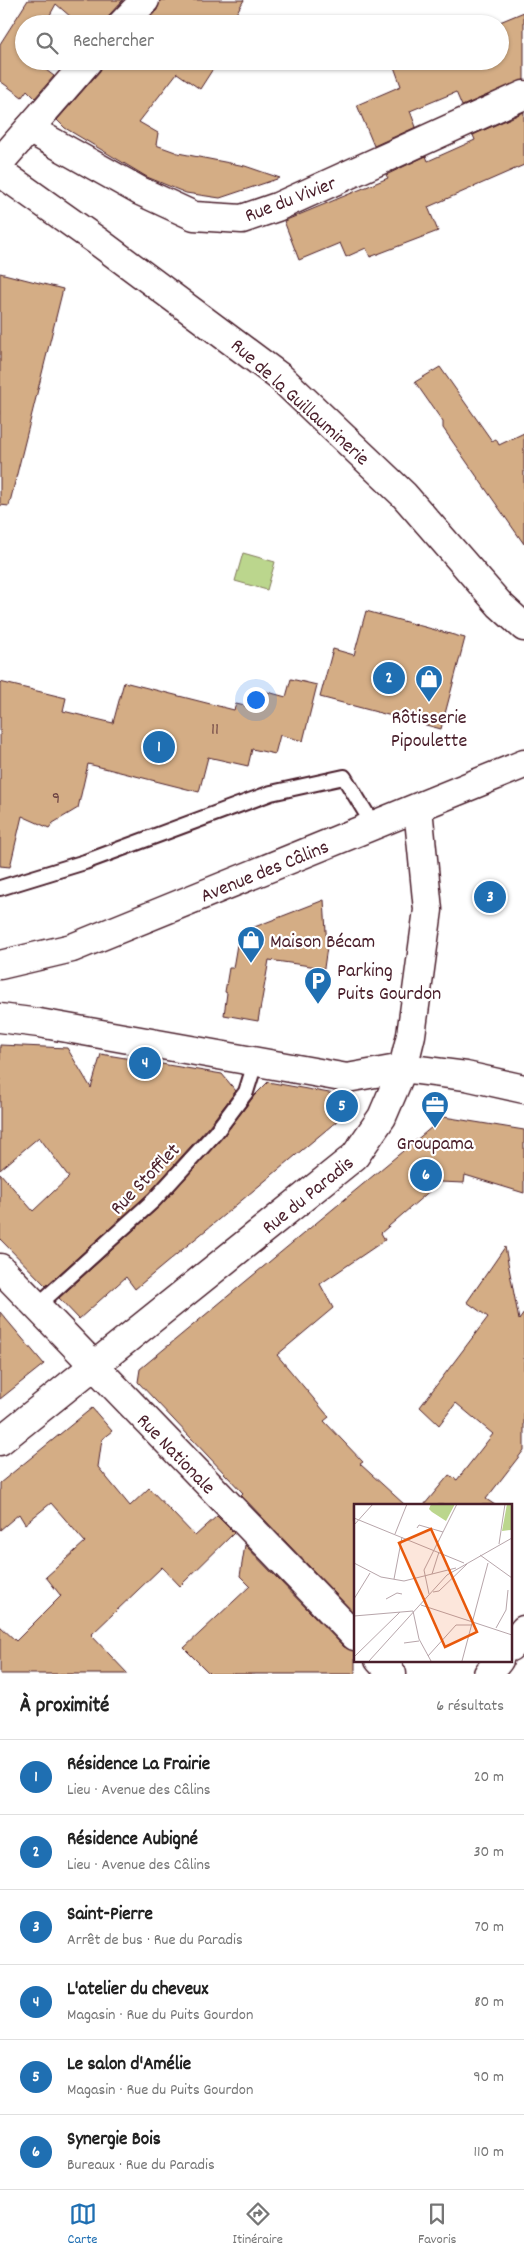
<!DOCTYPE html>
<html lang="fr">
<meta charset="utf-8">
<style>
:root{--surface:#fff;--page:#f6f6f6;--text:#222;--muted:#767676;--line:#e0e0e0;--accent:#1f6fb2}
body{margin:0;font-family:Dekko,sans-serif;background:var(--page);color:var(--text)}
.you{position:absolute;left:255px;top:699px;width:18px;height:18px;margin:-12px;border:4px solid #fff;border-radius:50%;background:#1a73e8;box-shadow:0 0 0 8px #1a73e833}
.badge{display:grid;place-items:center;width:32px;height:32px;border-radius:50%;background:var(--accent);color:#fff;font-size:16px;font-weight:700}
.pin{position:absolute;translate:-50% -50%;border:2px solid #fff;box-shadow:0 1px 5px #0006}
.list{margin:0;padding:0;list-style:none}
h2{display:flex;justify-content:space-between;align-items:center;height:65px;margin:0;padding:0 20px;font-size:21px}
h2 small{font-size:16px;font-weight:400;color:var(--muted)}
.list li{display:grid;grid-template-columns:32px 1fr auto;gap:15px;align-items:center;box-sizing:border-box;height:75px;padding:0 20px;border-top:1px solid var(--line)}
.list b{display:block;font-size:19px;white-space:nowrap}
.list p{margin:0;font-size:16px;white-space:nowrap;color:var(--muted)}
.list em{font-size:16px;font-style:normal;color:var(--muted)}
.icon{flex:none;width:28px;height:28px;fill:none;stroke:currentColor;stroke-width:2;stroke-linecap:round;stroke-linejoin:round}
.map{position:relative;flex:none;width:524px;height:1674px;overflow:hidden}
.search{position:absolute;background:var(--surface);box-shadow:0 1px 4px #0004;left:15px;right:15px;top:15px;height:55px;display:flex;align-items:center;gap:12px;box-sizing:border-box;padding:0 18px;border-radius:28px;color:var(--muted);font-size:19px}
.sheet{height:515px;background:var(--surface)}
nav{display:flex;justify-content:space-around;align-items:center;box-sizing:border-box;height:70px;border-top:1px solid var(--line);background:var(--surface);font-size:14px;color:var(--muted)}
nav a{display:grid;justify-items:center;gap:2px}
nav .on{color:var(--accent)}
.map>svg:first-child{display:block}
</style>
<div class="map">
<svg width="524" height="1674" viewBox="0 0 524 1674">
<rect width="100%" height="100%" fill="#fff"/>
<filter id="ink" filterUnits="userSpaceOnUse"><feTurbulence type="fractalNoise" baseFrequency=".02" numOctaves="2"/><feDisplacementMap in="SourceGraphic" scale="10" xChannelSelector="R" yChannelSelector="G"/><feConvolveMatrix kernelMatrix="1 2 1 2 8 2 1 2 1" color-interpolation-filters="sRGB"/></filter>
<g filter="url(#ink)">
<polygon fill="#bbd68d" stroke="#827a5c" points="243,553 275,562 267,590 235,581"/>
<g fill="#d4ad85" stroke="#4a1f2b">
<polygon points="28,0 123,0 110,14 107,24 79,24 56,4 45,24 24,24 24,61 34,61 54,76 35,98 27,90 22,97 0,81 0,44"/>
<polygon points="160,0 244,0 230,24 144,24 157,10"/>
<polygon points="524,12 524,80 462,106 456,92 410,111 416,127 374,146 357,105 401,86 393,64 400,61 500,61 500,24 495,24"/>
<polygon points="104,61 218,61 200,89 177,73 139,122 158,133 156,145 178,153 245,166 280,178 220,198 186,193 147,177 65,128 57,120 100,71"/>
<polygon points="524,112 524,165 428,207 438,231 370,257 366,248 346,257 340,243 299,260 284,221 388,178 386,175 426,156 428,161 475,140 473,135"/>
<polygon points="0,273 63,289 9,506 0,505"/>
<polygon points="440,367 492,441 496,439 499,445 524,433 524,544 443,428 443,422 415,382"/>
<polygon points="366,611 465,638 441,729 320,697 333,649 354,655"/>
<polygon points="291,679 317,685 303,741 280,735 275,754 252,749 248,766 208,757 199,792 88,764 78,808 53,823 49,828 22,816 10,867 0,866 0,682 66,698 63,711 113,723 124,682 234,710 236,704 259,709 264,691 286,697"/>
<polygon points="324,900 327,947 324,968 269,960 258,1021 224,1015 227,993 225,992 229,968 233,968 239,933"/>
<polygon points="0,1045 67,1048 91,1088 101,1054 222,1074 236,1091 209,1126 148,1194 46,1286 0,1239 0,1173 33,1211 69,1177 39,1137 0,1170"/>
<polygon points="268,1082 346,1096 349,1111 135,1289 126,1277 79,1319 59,1298 160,1206 222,1138 254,1096"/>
<polygon points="444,1117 524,1130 524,1193 465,1175 464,1183 440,1182 381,1233 385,1240 320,1284 333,1308 277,1355 329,1417 324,1421 363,1462 360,1464 405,1505 355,1505 355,1614 241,1495 243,1493 138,1382 140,1369"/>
<polygon points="505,1247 519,1320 524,1313 524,1450 486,1499 495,1505 424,1505 449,1475 457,1480 493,1434 456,1403 439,1425 420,1407 488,1317 467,1302"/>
<polygon points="0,1312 44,1364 0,1399"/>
<polygon points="92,1408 112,1431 102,1439 98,1467 130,1506 149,1488 195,1536 217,1516 234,1533 180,1586 162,1567 91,1635 128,1674 0,1674 0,1626 16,1641 61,1596 46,1577 85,1542 51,1503 25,1524 19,1514 0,1530 0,1483"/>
<polygon points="245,1545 344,1647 355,1651 355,1674 210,1674 184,1648 250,1586 240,1576"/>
</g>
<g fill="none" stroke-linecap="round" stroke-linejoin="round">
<defs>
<g id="service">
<polyline points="0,888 85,862 271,793 344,777 374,826"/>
<polyline points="37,1306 154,1200 216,1132 246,1092 256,1060"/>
</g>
<g id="minor">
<polyline points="122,24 145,0"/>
<polyline points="29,129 140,191 194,216 242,219 277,207 524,95"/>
<polyline points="0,162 88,61"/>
<polyline points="0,172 100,243 280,377 404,495 500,605 524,627"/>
<polyline points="0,1018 39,1023 347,1078 403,1068 466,1076 524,1089"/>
<polyline points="510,1647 524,1630"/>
<polyline points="488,1674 499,1660"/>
</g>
<g id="tertiary">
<polyline points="0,1268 355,1636"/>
<polyline points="0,1441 355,1156 382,1117 403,1068 411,1035 428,910 418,808"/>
<polyline points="379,1660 392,1674"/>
</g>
<polyline id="secondary" points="0,965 72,948 524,764"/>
</defs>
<use href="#service" stroke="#4a1f2b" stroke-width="18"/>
<use href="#minor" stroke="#4a1f2b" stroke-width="31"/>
<use href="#tertiary" stroke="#4a1f2b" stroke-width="31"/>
<use href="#secondary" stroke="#4a1f2b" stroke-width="31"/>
<use href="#service" stroke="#fff" stroke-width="14"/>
<use href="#minor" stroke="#fff" stroke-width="28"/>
<use href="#tertiary" stroke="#fff" stroke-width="28"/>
<use href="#secondary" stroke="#fff" stroke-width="28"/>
</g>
</g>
<defs>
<symbol id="shop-pin" viewBox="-11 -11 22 30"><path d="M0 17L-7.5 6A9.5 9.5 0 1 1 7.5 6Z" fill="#1f6fb2" stroke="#fff"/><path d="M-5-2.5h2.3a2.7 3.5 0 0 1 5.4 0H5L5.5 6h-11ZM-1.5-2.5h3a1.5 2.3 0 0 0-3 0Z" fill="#fff"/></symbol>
<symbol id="parking-pin" viewBox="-11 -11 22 30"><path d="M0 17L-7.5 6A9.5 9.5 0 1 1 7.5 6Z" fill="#1f6fb2" stroke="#fff"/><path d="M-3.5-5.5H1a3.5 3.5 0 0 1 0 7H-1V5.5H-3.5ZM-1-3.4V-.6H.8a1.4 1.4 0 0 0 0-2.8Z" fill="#fff"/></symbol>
<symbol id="office-pin" viewBox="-11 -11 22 30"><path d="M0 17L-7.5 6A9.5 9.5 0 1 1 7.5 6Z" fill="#1f6fb2" stroke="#fff"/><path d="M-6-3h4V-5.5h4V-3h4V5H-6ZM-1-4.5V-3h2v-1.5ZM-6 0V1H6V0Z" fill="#fff"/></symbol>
</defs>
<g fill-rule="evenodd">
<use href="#shop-pin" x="413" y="663" width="32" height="43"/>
<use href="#shop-pin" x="235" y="924" width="32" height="43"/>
<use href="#parking-pin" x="302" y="965" width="32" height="43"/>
<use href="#office-pin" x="419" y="1089" width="32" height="43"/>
</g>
<g text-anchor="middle" stroke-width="4.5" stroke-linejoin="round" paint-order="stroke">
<g font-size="18" fill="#6c4242">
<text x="215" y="734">11</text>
<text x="56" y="803">9</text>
</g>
<g font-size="20" fill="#4a1f2b" stroke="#fff">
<text transform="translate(290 198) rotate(-21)" y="7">Rue du Vivier</text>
<text transform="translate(301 401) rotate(42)" y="7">Rue de la Guillauminerie</text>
<text transform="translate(264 870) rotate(-22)" y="7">Avenue des Câlins</text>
<text transform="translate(144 1178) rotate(-46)" y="7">Rue Stofflet</text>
<text transform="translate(307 1194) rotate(-39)" y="7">Rue du Paradis</text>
<text transform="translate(177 1453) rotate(46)" y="7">Rue Nationale</text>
</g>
<g font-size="20" fill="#4a1f2b" stroke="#fff">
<text x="429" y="723">Rôtisserie<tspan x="429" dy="23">Pipoulette</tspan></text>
<text x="270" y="947" text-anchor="start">Maison Bécam</text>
<text x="337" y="976" text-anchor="start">Parking<tspan x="337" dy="23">Puits Gourdon</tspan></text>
<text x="435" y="1149">Groupama</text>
</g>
</g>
<g transform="translate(354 1504)">
<rect width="158" height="158" fill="#fff"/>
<path d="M77 0H101L92 17 78 8 75 5ZM153 0H157V26L148 27Z" fill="#bbd68d"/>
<path fill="none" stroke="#b7a5aa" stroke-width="1" d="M0 14 110 59M0 21 19 0M63 24 65 21 89 28M41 30 53 0M145 40 151 0M126 51 158 74M0 59 27 73 50 77 102 64M78 70 85 48M40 75 48 33M79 88 85 87 113 60M75 90 70 66 103 0M0 95 16 69M32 95 43 89 48 90M67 101 158 131M0 112 59 107 65 135 77 157M142 124 152 106 154 86M50 139 65 137M74 152 102 121H118M0 153 46 108M15 157 93 71 158 34M108 157 134 59"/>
<path fill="#e8590c" fill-opacity="0.15" stroke="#e8590c" stroke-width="2.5" d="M77 25 123 128 91 143 45 39Z"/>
<rect width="158" height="158" fill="none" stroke="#4a1f2b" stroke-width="2.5"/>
</g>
</svg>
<div class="you"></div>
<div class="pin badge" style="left:159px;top:747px">1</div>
<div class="pin badge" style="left:389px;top:678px">2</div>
<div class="pin badge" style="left:490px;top:897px">3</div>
<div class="pin badge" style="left:145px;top:1063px">4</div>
<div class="pin badge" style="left:342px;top:1106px">5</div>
<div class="pin badge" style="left:426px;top:1175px">6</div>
<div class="search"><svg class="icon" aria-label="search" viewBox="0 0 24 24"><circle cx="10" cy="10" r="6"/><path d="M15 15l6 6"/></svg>Rechercher</div>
</div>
<section class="sheet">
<h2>À proximité<small>6 résultats</small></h2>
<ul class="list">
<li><span class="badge">1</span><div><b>Résidence La Frairie</b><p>Lieu · Avenue des Câlins</p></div><em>20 m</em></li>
<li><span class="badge">2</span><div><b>Résidence Aubigné</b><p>Lieu · Avenue des Câlins</p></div><em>30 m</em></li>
<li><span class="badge">3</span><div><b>Saint-Pierre</b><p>Arrêt de bus · Rue du Paradis</p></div><em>70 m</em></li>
<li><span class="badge">4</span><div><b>L'atelier du cheveux</b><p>Magasin · Rue du Puits Gourdon</p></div><em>80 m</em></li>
<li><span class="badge">5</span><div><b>Le salon d'Amélie</b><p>Magasin · Rue du Puits Gourdon</p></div><em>90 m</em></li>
<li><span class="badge">6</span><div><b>Synergie Bois</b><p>Bureaux · Rue du Paradis</p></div><em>110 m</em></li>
</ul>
</section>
<nav>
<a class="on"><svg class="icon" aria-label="map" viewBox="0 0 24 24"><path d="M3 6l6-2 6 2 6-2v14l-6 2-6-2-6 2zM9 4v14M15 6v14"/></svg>Carte</a>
<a><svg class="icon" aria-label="directions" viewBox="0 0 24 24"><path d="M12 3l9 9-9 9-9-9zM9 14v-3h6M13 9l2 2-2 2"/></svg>Itinéraire</a>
<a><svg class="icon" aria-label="saved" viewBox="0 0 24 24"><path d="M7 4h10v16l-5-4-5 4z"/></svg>Favoris</a>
</nav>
